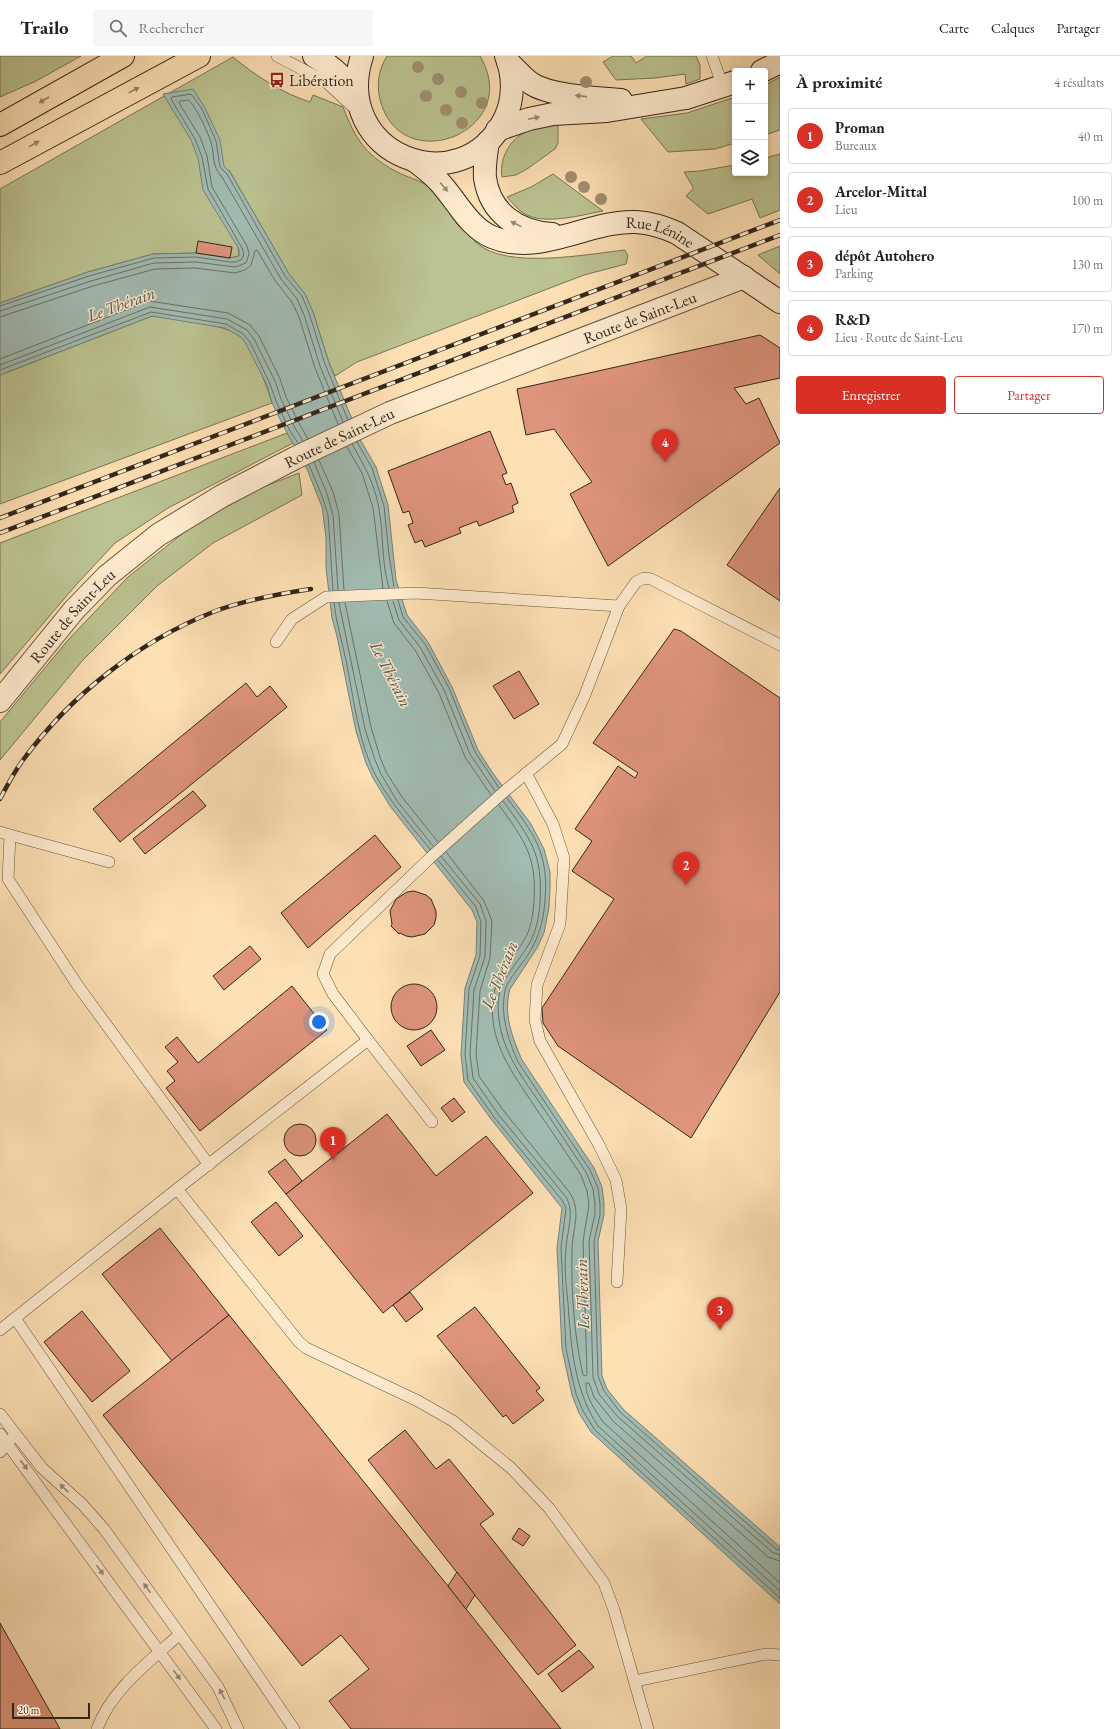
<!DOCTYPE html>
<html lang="fr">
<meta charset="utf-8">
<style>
:root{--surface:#fff;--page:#f6f6f6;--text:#222;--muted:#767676;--line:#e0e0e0;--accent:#d93025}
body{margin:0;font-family:"EB Garamond",serif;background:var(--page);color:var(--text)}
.controls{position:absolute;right:12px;top:12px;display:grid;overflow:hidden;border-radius:4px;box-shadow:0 2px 6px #0003}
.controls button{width:36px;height:36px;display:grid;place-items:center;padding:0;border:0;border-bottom:1px solid var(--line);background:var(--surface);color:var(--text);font:20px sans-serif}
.scale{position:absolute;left:12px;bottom:10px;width:78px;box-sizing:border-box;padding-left:4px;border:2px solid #33261b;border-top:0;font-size:11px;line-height:14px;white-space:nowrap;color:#33261b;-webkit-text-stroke:3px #feebce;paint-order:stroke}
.you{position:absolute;left:319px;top:966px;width:14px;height:14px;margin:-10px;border:3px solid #fff;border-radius:50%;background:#1a73e8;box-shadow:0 0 0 6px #1a73e833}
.badge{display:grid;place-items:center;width:26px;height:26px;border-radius:50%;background:var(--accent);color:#fff;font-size:13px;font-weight:700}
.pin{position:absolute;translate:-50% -33px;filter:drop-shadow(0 1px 2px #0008)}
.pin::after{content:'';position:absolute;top:21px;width:14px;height:12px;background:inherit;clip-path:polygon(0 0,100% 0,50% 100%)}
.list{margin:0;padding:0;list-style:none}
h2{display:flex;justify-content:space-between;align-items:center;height:52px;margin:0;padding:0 16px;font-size:17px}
h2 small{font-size:13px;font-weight:400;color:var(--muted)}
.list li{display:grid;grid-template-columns:26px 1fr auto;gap:12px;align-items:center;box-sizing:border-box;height:56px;margin:0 8px 8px;padding:0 8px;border:1px solid var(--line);border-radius:4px}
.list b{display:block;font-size:15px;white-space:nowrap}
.list p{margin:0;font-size:13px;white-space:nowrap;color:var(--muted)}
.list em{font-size:13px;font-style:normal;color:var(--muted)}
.actions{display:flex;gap:8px;padding:12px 16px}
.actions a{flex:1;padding:9px 0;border:1px solid var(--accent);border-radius:4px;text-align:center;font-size:14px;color:var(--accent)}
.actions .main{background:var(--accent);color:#fff}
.icon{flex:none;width:22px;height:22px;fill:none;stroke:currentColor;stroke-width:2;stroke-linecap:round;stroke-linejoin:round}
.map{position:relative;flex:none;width:780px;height:1673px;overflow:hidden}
header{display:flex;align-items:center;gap:24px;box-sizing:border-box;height:56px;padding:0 20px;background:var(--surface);border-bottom:1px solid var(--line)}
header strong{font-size:19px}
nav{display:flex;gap:22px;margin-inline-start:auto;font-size:14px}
.search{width:280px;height:36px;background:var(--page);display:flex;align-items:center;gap:10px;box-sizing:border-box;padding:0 14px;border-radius:4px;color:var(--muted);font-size:15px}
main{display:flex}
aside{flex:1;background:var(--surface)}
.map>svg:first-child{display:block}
</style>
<header>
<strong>Trailo</strong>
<div class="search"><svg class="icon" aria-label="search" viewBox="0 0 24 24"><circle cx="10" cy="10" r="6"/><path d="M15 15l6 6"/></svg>Rechercher</div>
<nav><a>Carte</a><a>Calques</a><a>Partager</a></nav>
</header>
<main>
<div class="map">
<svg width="780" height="1673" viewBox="0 0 780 1673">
<rect width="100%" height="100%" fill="#fde0b4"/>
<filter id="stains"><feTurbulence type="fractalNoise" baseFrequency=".005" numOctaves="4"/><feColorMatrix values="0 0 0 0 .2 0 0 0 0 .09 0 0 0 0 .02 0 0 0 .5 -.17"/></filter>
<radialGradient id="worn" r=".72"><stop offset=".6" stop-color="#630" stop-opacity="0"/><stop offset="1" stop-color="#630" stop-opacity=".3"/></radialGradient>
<g fill="#bbc390" stroke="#777456">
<polygon points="0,0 81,0 36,25 0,41"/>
<path d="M387 0H480C524 74 404 123 381 47 376 31 378 14 387 0Z"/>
<polygon points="613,0 631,0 636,7 647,0 696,0 700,9 700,23 686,28 685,18 655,22 616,24 603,6"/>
<path d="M233 1C256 20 282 37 310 46L313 39 343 51C356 85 367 101 401 118 411 122 421 125 431 132 444 141 447 157 457 168 463 175 471 181 477 187 506 214 588 198 625 194L628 200 626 208 584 219 357 306 335 320 329 307 313 256 305 238 289 218 229 114 239 200 230 202 196 197 153 198 88 216 0 247V133Z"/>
<polygon points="780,21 780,74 765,79 765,29"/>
<polygon points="735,41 735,87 715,93 668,96 641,63 687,57"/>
<path d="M558 67V87L555 93 527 113 516 119 502 121C499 101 511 81 530 74 539 70 549 69 558 67Z"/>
<polygon points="780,98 780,154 760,162 752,143 708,158 686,140 693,133 693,131 684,116 700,115 735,109 735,117 765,117 765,102"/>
<path d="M553 118 603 155C581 159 544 170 523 157 517 153 512 146 507 141L531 131Z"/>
<polygon points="780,190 780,218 758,199"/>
<path d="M152 260C175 263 224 267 241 281 251 289 268 333 272 347L0 448V319Z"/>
<polygon points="287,377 293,387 168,452 115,487 76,529 0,618 0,487"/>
<polygon points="299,417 302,439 213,487 157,530 82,605 0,704 0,666 68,584 128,521 192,470 258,433"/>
</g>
<path fill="#a1bcb3" stroke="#758076" d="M193 33 205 52 220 84 224 110 230 116 289 218 305 238 313 256 329 307 361 385 376 411 388 449 396 524 407 559 428 586 452 631 478 694 492 716 531 768 544 793 550 816V832L549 851 544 877 537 892 510 933C503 957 512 981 522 1004L594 1112 602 1131 604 1147V1159L598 1185 602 1320 607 1333 623 1353 780 1491V1548L591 1376 579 1357 572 1339 562 1293 557 1192 562 1152 491 1063 464 1026 461 999 465 932 476 899 477 866 472 854 390 750 373 722 366 707 356 675 337 580 332 562 326 512V481L322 451 307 413 287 377 272 347 267 329 246 288 241 281 225 272 152 260 0 319V247L88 216 153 198 196 197 230 202 239 200V193L203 134 198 102 191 84 163 38Z"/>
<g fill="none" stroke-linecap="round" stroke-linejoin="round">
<g stroke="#6a7167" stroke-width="1">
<polyline points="0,250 89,220 154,202 196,201 230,206 236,206 242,203 244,198 242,192 208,133 202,101 195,83 171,43 172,41 191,38 202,53 216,85 220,111 227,118 285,220 302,240 309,257 325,308 348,364"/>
<path d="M0 255 91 225 154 207 196 206 235 211 246 207 249 198 247 190 212 131 207 100 200 81 179 47 180 45 189 44C198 55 206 72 211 86 215 100 211 109 222 121L281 223 297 243 304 259 320 310 343 366"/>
<polyline points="0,261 93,230 155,213 195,212 235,217 245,214 251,209 255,195 257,194 276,226 292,246 299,261 315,312 338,368"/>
<polyline points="0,303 149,245 228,257 250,269 259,280 280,323 286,341 300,369 308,383"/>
<polyline points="0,309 150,251 227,263 247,274 254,283 275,325 281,343 295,372 303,385"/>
<polyline points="0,314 151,256 226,268 243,278 250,286 270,328 276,345 290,375 298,387"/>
<polyline points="357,386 372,412 384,450 389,499 394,531"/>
<path d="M352 388C364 409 375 428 379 453 384 479 381 506 389 532"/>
<polyline points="347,391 362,417 373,452 383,532"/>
<polyline points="319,404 333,436 339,458 344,534"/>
<polyline points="314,406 327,438 333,459 338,534"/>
<polyline points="309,409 322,440 328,459 333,534"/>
<polyline points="398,544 403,561 425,588 449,632 475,696 499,732"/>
<polyline points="387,545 394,567 415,594 439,637 465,701 491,739"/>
<polyline points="393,545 399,564 420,591 444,634 470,698 495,735"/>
<path d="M334 547C336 566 342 585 346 604 354 643 358 687 377 722 392 748 411 770 430 793"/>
<polyline points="339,547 365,673 375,704 381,718 397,745 433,790"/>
<polyline points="345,547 371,671 380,701 386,716 402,741 438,786"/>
<path d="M507 742C534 778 549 797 545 844 544 859 541 874 534 888 527 904 513 916 506 931 499 957 508 983 518 1006L590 1114 598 1132 600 1148V1159L594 1185 598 1320 604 1335 620 1356 776 1493 780 1494"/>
<path d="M503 745C531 783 543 798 540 847 539 861 536 876 529 888 511 918 494 925 499 964 503 997 524 1024 542 1050 557 1072 571 1094 586 1116L593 1133 595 1148V1158L589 1185 593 1321 599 1338 617 1360 772 1496 780 1499"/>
<path d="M446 796 484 845 492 865 490 902 480 935 476 998 479 1020 503 1054 570 1137C582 1156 572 1174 572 1194 571 1235 574 1279 583 1319L586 1320 587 1318 583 1185 589 1149 587 1135 581 1119C566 1097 552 1075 537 1054 519 1026 497 999 493 965 489 926 504 916 523 886 531 874 533 859 534 845 537 800 524 784 499 749"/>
<path d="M441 800 480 848 486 865 485 901 474 934 470 998 473 1022 498 1058 566 1141C575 1156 567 1175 566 1192 564 1210 566 1229 568 1247 571 1290 574 1334 598 1370L780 1535"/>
<polyline points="438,804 476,851 481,866 480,900 469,933 465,998 468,1024 494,1061 562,1144 566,1152 561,1192 566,1293 576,1338 583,1355 595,1374 780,1542"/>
<path d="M780 1505 768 1501 613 1365 594 1341 589 1327H586C585 1341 596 1355 603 1366L780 1527"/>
</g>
</g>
<g fill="#de947b" stroke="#33261b">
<polygon points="198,185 232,191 230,202 196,197"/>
<polygon points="760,279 780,292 780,322 734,332 746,348 759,342 780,387 608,510 570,438 592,426 554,373 526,379 517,333"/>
<polygon points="490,375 507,417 502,419 506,429 511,427 518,447 512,450 514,456 479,470 477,465 459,472 461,477 425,491 422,484 415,487 408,469 413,467 409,455 403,457 388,415"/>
<polygon points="780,432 780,545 727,509"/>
<polygon points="674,573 681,575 780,642 780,936 691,1082 558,990 543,967 542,952 614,843 572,815 592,785 575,773 618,710 635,722 638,717 593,687"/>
<polygon points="519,615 539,648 514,663 493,630"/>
<polygon points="246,627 257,641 270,630 287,651 120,786 93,753"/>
<polygon points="193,735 206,750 145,798 133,783"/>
<polygon points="375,779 401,811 308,892 281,857"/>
<polygon points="414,835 426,839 431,843 436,855 436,862 434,869 425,878 412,881 406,880 400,877 399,878 391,870 392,868 390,855 396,843 407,836"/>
<polygon points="250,890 261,903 224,934 213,920"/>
<circle cx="414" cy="951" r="23"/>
<polygon points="292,930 327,974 200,1075 166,1032 175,1025 167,1015 178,1006 165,991 177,981 198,1007"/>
<polygon points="431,974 445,994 421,1010 407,990"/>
<polygon points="454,1042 465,1056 452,1066 441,1052"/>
<polygon points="387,1058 436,1120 486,1080 533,1137 383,1257 286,1138"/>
<circle cx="300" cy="1084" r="16"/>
<polygon points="285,1103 302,1125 286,1138 268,1116"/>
<polygon points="276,1146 303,1180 279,1200 251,1166"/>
<polygon points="160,1172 229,1259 172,1305 102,1218"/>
<polygon points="410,1236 423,1253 406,1266 393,1249"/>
<polygon points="475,1251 540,1332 536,1335 544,1344 513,1368 506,1359 503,1361 437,1280"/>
<polygon points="82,1255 130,1315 92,1346 44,1286"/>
<polygon points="229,1259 448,1530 561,1673 351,1673 329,1645 369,1613 341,1579 302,1610 103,1359"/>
<polygon points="405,1374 436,1413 449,1403 494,1458 480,1468 576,1589 538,1619 368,1404"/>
<polygon points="519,1472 530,1480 523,1490 512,1483"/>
<polygon points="457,1516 475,1539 466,1553 448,1530"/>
<polygon points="0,1567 60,1673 0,1673"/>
<polygon points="579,1594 594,1611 562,1636 548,1618"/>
</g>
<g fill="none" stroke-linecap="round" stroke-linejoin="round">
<defs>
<g id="lane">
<polyline points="277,0 325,25 352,50"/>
<polyline points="712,0 723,31"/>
<polyline points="276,586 292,563 326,541 416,537 619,550"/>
<polyline points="526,717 553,768 564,802 560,868 537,929 535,964 540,985 599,1089 616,1124 621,1153 617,1226"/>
<polyline points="0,776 10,779 8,823 78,930 209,1109"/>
<polyline points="10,779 109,806"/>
<polyline points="368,984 333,938 323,918 330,898 431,801 506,734 562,688 584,641 619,550 636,526 644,522 651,523 780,589"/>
<polyline points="177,1133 299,1286 306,1292 418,1345 453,1365 511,1412 549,1452 604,1527 614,1554 648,1673"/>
<polyline points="15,1262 294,1673"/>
<polyline points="0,1274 177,1133 368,984 432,1066"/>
<polyline points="0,1358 42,1412 83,1449 104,1473 218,1631 238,1673"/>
<polyline points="0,1378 216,1673"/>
<polyline points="0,1396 11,1383"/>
<polyline points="635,1625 766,1598 780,1599"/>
<path d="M97 1673C111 1634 150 1605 180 1578"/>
</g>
<g id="street">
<path id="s1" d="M0 645 74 554 107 520 158 479 222 440 295 402 390 357 744 221"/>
</g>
<g id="secondary">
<path d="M314 0C333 11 346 22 357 42"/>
<path d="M362 0C330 99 462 150 505 62 514 43 514 20 506 0"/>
<path d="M508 6C516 13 523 22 532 28 551 40 597 42 621 44"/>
<polyline points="762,15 780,6"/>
<polyline points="497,74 529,63 553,58 607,55 686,42 735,26"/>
<path d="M488 86C486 98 484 110 485 122 490 157 518 176 552 178"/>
<path id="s2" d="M415 105C424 112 434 119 442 129 457 146 470 172 492 181 539 201 589 164 636 166 651 167 664 171 677 177L780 246"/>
</g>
<g id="primary">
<polyline points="0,69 123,0"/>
<polyline points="0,107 199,0"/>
</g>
</defs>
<use href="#lane" stroke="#665441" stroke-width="12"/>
<use href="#street" stroke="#665441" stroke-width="24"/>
<use href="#secondary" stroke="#33261b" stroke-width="24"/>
<use href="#primary" stroke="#33261b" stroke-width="24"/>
<use href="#lane" stroke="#feebce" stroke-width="11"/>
<use href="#street" stroke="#feebce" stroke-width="22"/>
<use href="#secondary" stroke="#feebce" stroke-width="22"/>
<use href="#primary" stroke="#fde0b4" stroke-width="22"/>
<defs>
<g id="rail">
<polyline points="0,462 780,164"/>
<polyline points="0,477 780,179"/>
<path d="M0 743C7 730 14 716 23 704 71 639 138 586 213 556 244 544 278 538 311 533"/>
</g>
</defs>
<use href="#rail" stroke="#33261b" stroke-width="4.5"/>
<use href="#rail" stroke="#feebce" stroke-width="3" stroke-dasharray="9" stroke-linecap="butt"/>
</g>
<g fill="#a18f70">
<circle cx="418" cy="11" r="6"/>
<circle cx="438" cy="23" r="6"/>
<circle cx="586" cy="26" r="6"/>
<circle cx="461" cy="36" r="6"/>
<circle cx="426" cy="40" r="6"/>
<circle cx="482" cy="47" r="6"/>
<circle cx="446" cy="54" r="6"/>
<circle cx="462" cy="67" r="6"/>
<circle cx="571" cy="121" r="6"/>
<circle cx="584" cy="131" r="6"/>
<circle cx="601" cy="143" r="6"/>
</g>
<defs><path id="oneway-solid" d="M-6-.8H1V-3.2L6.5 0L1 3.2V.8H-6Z"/></defs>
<g fill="#988368">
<use href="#oneway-solid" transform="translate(134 34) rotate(-28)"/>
<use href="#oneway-solid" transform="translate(44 44) rotate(150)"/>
<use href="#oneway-solid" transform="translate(34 88) rotate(-29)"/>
</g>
<g fill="#988874">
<use href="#oneway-solid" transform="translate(581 40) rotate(-173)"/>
<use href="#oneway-solid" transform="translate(534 62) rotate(-12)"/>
<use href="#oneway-solid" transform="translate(444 131) rotate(50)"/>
<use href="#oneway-solid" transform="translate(516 168) rotate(-154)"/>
<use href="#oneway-solid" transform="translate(24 1409) rotate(53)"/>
<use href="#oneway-solid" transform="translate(64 1432) rotate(-137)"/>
<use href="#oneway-solid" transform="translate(100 1514) rotate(54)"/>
<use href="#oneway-solid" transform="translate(147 1532) rotate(-126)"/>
<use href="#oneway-solid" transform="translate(177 1619) rotate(54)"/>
<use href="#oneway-solid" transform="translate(222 1638) rotate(-118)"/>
</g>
<defs>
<symbol id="bus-bare" viewBox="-9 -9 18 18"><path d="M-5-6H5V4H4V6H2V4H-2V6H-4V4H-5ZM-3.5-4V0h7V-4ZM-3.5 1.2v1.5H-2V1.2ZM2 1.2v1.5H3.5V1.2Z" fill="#8f2418" stroke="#feebce" stroke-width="2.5" paint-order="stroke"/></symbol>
</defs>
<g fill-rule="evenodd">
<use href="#bus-bare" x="266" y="13" width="22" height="22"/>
</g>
<g text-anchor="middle" stroke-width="3" stroke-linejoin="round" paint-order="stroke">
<g font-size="16" fill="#33261b" stroke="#feebce" text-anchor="start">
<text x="289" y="30">Libération</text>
</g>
<g font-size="16" fill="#33261b" stroke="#feebce">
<text dy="6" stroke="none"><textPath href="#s2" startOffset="282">Rue Lénine</textPath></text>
<text dy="6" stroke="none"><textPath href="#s1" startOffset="760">Route de Saint-Leu</textPath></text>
<text dy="6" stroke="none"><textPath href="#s1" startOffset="436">Route de Saint-Leu</textPath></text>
<text dy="6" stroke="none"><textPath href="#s1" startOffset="112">Route de Saint-Leu</textPath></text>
</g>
<g font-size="17" font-style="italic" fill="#545349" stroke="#feebce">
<text transform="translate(121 248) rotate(-20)" y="6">Le Thérain</text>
<text transform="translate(391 618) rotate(63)" y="6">Le Thérain</text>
<text transform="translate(499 919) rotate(-68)" y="6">Le Thérain</text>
<text transform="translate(582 1238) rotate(-92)" y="6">Le Thérain</text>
</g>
</g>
<rect width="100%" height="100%" filter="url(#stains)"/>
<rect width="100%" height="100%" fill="url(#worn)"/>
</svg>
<div class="controls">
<button>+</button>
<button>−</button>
<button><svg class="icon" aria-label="layers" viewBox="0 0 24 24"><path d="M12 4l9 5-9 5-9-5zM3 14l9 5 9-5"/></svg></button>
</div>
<div class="scale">20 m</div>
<div class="you"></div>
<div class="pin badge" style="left:333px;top:1104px">1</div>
<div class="pin badge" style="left:686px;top:829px">2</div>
<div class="pin badge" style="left:720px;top:1274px">3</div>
<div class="pin badge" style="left:665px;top:406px">4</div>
</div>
<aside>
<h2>À proximité<small>4 résultats</small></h2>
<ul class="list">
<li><span class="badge">1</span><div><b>Proman</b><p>Bureaux</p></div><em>40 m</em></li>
<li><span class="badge">2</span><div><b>Arcelor-Mittal</b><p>Lieu</p></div><em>100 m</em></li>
<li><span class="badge">3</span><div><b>dépôt Autohero</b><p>Parking</p></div><em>130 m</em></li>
<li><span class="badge">4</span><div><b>R&amp;D</b><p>Lieu · Route de Saint-Leu</p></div><em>170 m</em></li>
</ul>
<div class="actions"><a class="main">Enregistrer</a><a>Partager</a></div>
</aside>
</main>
